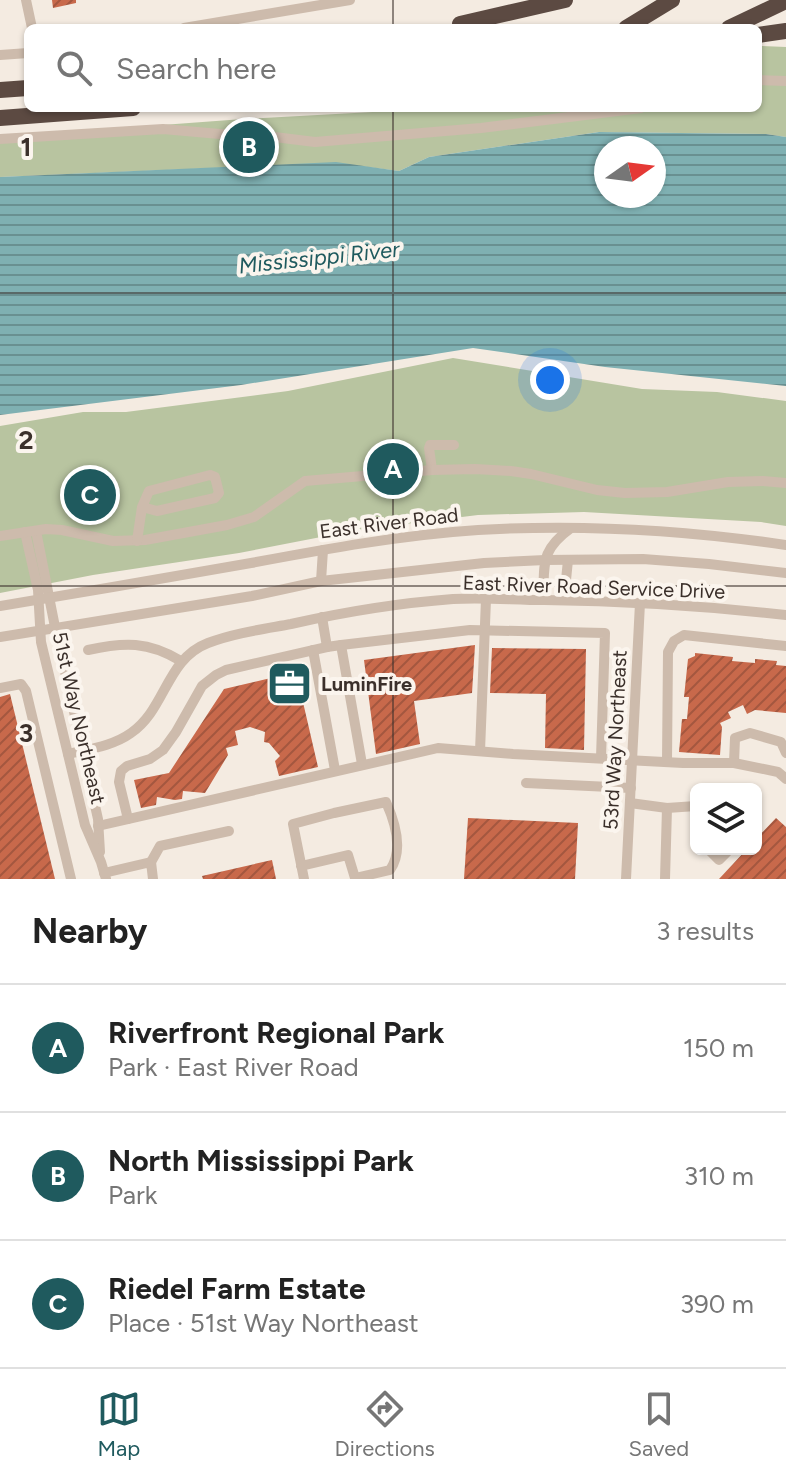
<!DOCTYPE html>
<meta charset="utf-8">
<style>
:root{--surface:#fff;--page:#f2f2f2;--text:#222;--muted:#767676;--line:#e0e0e0;--accent:#1f5a5e}
body{margin:0;font-family:Figtree,sans-serif;background:var(--page);color:var(--text)}
.controls{position:absolute;right:24px;bottom:24px;display:grid;overflow:hidden;border-radius:12px;box-shadow:0 2px 6px #0004}
.controls button{width:72px;height:72px;display:grid;place-items:center;padding:0;border:0;border-bottom:2px solid var(--line);background:var(--surface);color:var(--text);font:40px sans-serif}
.compass{position:absolute;left:594px;top:136px;width:72px;height:72px;border-radius:50%;background:var(--surface);box-shadow:0 2px 6px #0004;rotate:76deg}
.you{position:absolute;left:550px;top:380px;width:28px;height:28px;margin:-20px;border:6px solid #fff;border-radius:50%;background:#1a73e8;box-shadow:0 0 0 12px #1a73e833}
.badge{display:grid;place-items:center;width:52px;height:52px;border-radius:50%;background:var(--accent);color:#fff;font-size:26px;font-weight:700}
.pin{position:absolute;translate:-50% -50%;border:4px solid #fff;box-shadow:0 2px 8px #0006}
.list{margin:0;padding:0;list-style:none}
h2{display:flex;justify-content:space-between;align-items:center;height:104px;margin:0;padding:0 32px;font-size:34px}
h2 small{font-size:26px;font-weight:400;color:var(--muted)}
.list li{display:grid;grid-template-columns:52px 1fr auto;gap:24px;align-items:center;box-sizing:border-box;height:128px;padding:0 32px;border-top:2px solid var(--line)}
.list b{display:block;font-size:30px;white-space:nowrap}
.list p{margin:0;font-size:26px;white-space:nowrap;color:var(--muted)}
.list em{font-size:26px;font-style:normal;color:var(--muted)}
.icon{flex:none;width:44px;height:44px;fill:none;stroke:currentColor;stroke-width:2;stroke-linecap:round;stroke-linejoin:round}
.map{position:relative;flex:none;width:786px;height:879px;overflow:hidden}
.search{position:absolute;background:var(--surface);box-shadow:0 2px 6px #0004;left:24px;right:24px;top:24px;height:88px;display:flex;align-items:center;gap:20px;box-sizing:border-box;padding:0 28px;border-radius:12px;color:var(--muted);font-size:30px}
.sheet{height:488px;background:var(--surface)}
nav{display:flex;justify-content:space-around;align-items:center;box-sizing:border-box;height:112px;border-top:2px solid var(--line);background:var(--surface);font-size:22px;color:var(--muted)}
nav a{display:grid;justify-items:center;gap:4px}
nav .on{color:var(--accent)}
.map>svg:first-child{display:block}
</style>
<div class="map">
<svg width="786" height="879" viewBox="0 0 786 879">
<defs>
<pattern id="water-rules" width="6" height="5" patternUnits="userSpaceOnUse" patternTransform="scale(2)"><rect width="6" height="5" fill="#7fb0b2"/><path d="M0 2.5h6" fill="none" stroke="#699091"/></pattern>
<pattern id="building-hatch" width="6" height="6" patternUnits="userSpaceOnUse" patternTransform="scale(2)"><rect width="6" height="6" fill="#c8694b"/><path d="M-1 1l2-2M0 6l6-6M5 7l2-2" fill="none" stroke="#a4573f"/></pattern>
</defs>
<rect width="100%" height="100%" fill="#f4ebe1"/>
<g fill="#b8c4a0">
<polygon points="762,46 786,47 786,137 766,134 599,132 429,157 399,171 336,163 0,177 0,137 243,119 427,109 758,108 758,47"/>
<polygon points="453,358 642,389 717,392 786,401 786,526 761,522 584,512 478,515 357,530 239,553 93,575 0,593 0,426 83,412 126,412 288,391"/>
</g>
<path fill="url(#water-rules)" fill-rule="evenodd" d="M599 132 766 134 786 137V386L605 367 473 348 241 385 0 415V177L336 162 399 171 429 157ZM606 148H654V196H606Z"/>
<g fill="url(#building-hatch)">
<polygon points="52,0 76,0 76,3 53,8"/>
<polygon points="109,483 111,491 101,493 103,501 89,505 88,500 66,495 83,492"/>
<polygon points="475,645 472,693 414,701 420,744 376,754 364,660"/>
<polygon points="492,648 586,649 584,750 545,748 546,694 490,693"/>
<polygon points="695,653 733,657 732,661 755,663 755,659 777,661 776,665 786,666 786,713 755,710 747,714 743,705 728,712 731,718 720,723 722,727 720,755 679,752 682,719 687,719 689,697 684,697 688,659 695,656"/>
<polygon points="296,672 318,767 279,776 275,761 280,756 269,743 264,742 265,732 250,727 235,731 238,745 226,748 228,755 205,793 183,791 182,799 175,800 157,797 156,805 141,808 134,780 169,773 224,689"/>
<polygon points="10,694 55,879 0,879 0,697"/>
<polygon points="468,818 578,823 575,879 464,879"/>
<polygon points="776,818 786,827 786,879 719,879 747,849 756,849 756,839"/>
<polygon points="272,860 276,879 203,879 202,876"/>
</g>
<g fill="none" stroke-linecap="round" stroke-linejoin="round">
<g stroke="#cdbbac" stroke-width="10">
<polyline points="26,0 32,28"/>
<polyline points="184,28 350,0"/>
<polyline points="0,55 28,53"/>
<polyline points="758,80 786,81"/>
<polyline points="0,139 163,129 231,135 258,135 315,142 481,128 641,108"/>
<polyline points="432,470 429,448 430,445 454,445"/>
<polyline points="36,531 55,627 98,819 100,852"/>
<polyline points="25,532 38,590 41,642 85,825 101,862 106,879"/>
<polyline points="0,536 46,529 62,530 113,541 145,540 227,525 254,517 305,481 432,470 475,469 511,471 531,474 597,490 625,493 667,492 728,482 763,481 786,483"/>
<polyline points="137,541 142,507 149,491 210,475 215,477 219,493 215,498 157,511 142,507"/>
<polyline points="321,581 323,550"/>
<path d="M543 600C545 565 539 551 571 528"/>
<polyline points="564,600 568,560"/>
<path d="M0 606C84 592 167 578 251 563 326 549 402 535 478 530 580 524 685 530 786 545"/>
<polyline points="322,617 327,647 341,645 362,764"/>
<polyline points="0,637 252,596 321,581 484,563 545,560 643,559 709,564 786,573"/>
<polyline points="341,645 470,630 605,633 601,758"/>
<path d="M88 650C124 642 148 641 181 661"/>
<polyline points="313,650 335,770"/>
<polyline points="0,688 21,684 26,691 71,879"/>
<polyline points="480,751 486,599"/>
<path d="M68 754C89 749 113 746 131 733 166 709 166 659 208 643 234 633 264 629 291 624 344 612 399 603 453 599 483 597 514 600 544 600 625 601 705 606 786 615"/>
<polyline points="667,761 668,652 674,641 684,635 786,646"/>
<polyline points="734,763 735,738 750,733 781,742 786,753"/>
<polyline points="526,783 631,788"/>
<polyline points="630,803 667,808 696,806"/>
<polyline points="128,819 119,782 121,771 127,766 150,759 163,750 176,732 202,686 216,675 226,670 327,647"/>
<polyline points="98,826 438,748 513,754 683,763 734,763 778,772 786,779"/>
<polyline points="708,849 719,860 730,849"/>
<polyline points="151,862 160,846 229,831"/>
<path d="M301 866 348 855 355 878 390 870C404 850 395 822 386 802L334 813 293 824 304 879"/>
<polyline points="104,873 151,862 153,879"/>
<polyline points="626,879 640,603"/>
<polyline points="665,879 667,808"/>
</g>
<g stroke="#5c4a42" stroke-width="16">
<polyline points="460,24 565,0"/>
<polyline points="626,28 672,0"/>
<polyline points="729,28 786,1"/>
<polyline points="758,35 786,31"/>
<polyline points="0,90 28,88"/>
<polyline points="0,118 133,108"/>
</g>
</g>
<path fill="none" stroke="#3b302b" stroke-width="2" stroke-opacity="0.55" d="M393 0V28M393 108V879M0 293H786M0 586H786"/>
<defs>
<symbol id="office-square" viewBox="-11 -11 22 22"><rect x="-9" y="-9" width="18" height="18" rx="4" fill="#1f5a5e" stroke="#fbf5ee"/><path d="M-6-3h4V-5.5h4V-3h4V5H-6ZM-1-4.5V-3h2v-1.5ZM-6 0V1H6V0Z" fill="#fff"/></symbol>
</defs>
<g fill-rule="evenodd">
<use href="#office-square" x="264" y="658" width="51" height="51"/>
</g>
<g text-anchor="middle" stroke-width="8" stroke-linejoin="round" paint-order="stroke">
<g font-size="20" fill="#3b302b" stroke="#fbf5ee">
<text transform="translate(389 523) rotate(-7)" y="7">East River Road</text>
<text transform="translate(594 587) rotate(2)" y="7">East River Road Service Drive</text>
<text transform="translate(79 718) rotate(77)" y="7">51st Way Northeast</text>
<text transform="translate(615 740) rotate(-87)" y="7">53rd Way Northeast</text>
</g>
<g font-size="20" font-weight="bold" fill="#3b302b" stroke="#fbf5ee" text-anchor="start">
<text x="321" y="691">LuminFire</text>
</g>
<g font-size="22" font-style="italic" fill="#1f5a5e" stroke="#fbf5ee">
<text transform="translate(319 257) rotate(-6)" y="8">Mississippi River</text>
</g>
</g>
<g font-size="26" text-anchor="middle" font-weight="bold" fill="#3b302b" stroke="#fbf5ee" stroke-width="8" stroke-linejoin="round" paint-order="stroke">
<text x="26" y="156">1</text>
<text x="26" y="449">2</text>
<text x="26" y="742">3</text>
</g>
</svg>
<div class="controls">
<button><svg class="icon" aria-label="layers" viewBox="0 0 24 24"><path d="M12 4l9 5-9 5-9-5zM3 14l9 5 9-5"/></svg></button>
</div>
<svg class="compass" viewBox="-18 -18 36 36"><path d="M0-13l5 13h-10z" fill="#e53935"/><path d="M0 13l5-13h-10z" fill="#767676"/></svg>
<div class="you"></div>
<div class="pin badge" style="left:393px;top:469px">A</div>
<div class="pin badge" style="left:249px;top:147px">B</div>
<div class="pin badge" style="left:90px;top:495px">C</div>
<div class="search"><svg class="icon" aria-label="search" viewBox="0 0 24 24"><circle cx="10" cy="10" r="6"/><path d="M15 15l6 6"/></svg>Search here</div>
</div>
<section class="sheet">
<h2>Nearby<small>3 results</small></h2>
<ul class="list">
<li><span class="badge">A</span><div><b>Riverfront Regional Park</b><p>Park · East River Road</p></div><em>150 m</em></li>
<li><span class="badge">B</span><div><b>North Mississippi Park</b><p>Park</p></div><em>310 m</em></li>
<li><span class="badge">C</span><div><b>Riedel Farm Estate</b><p>Place · 51st Way Northeast</p></div><em>390 m</em></li>
</ul>
</section>
<nav>
<a class="on"><svg class="icon" aria-label="map" viewBox="0 0 24 24"><path d="M3 6l6-2 6 2 6-2v14l-6 2-6-2-6 2zM9 4v14M15 6v14"/></svg>Map</a>
<a><svg class="icon" aria-label="directions" viewBox="0 0 24 24"><path d="M12 3l9 9-9 9-9-9zM9 14v-3h6M13 9l2 2-2 2"/></svg>Directions</a>
<a><svg class="icon" aria-label="saved" viewBox="0 0 24 24"><path d="M7 4h10v16l-5-4-5 4z"/></svg>Saved</a>
</nav>
